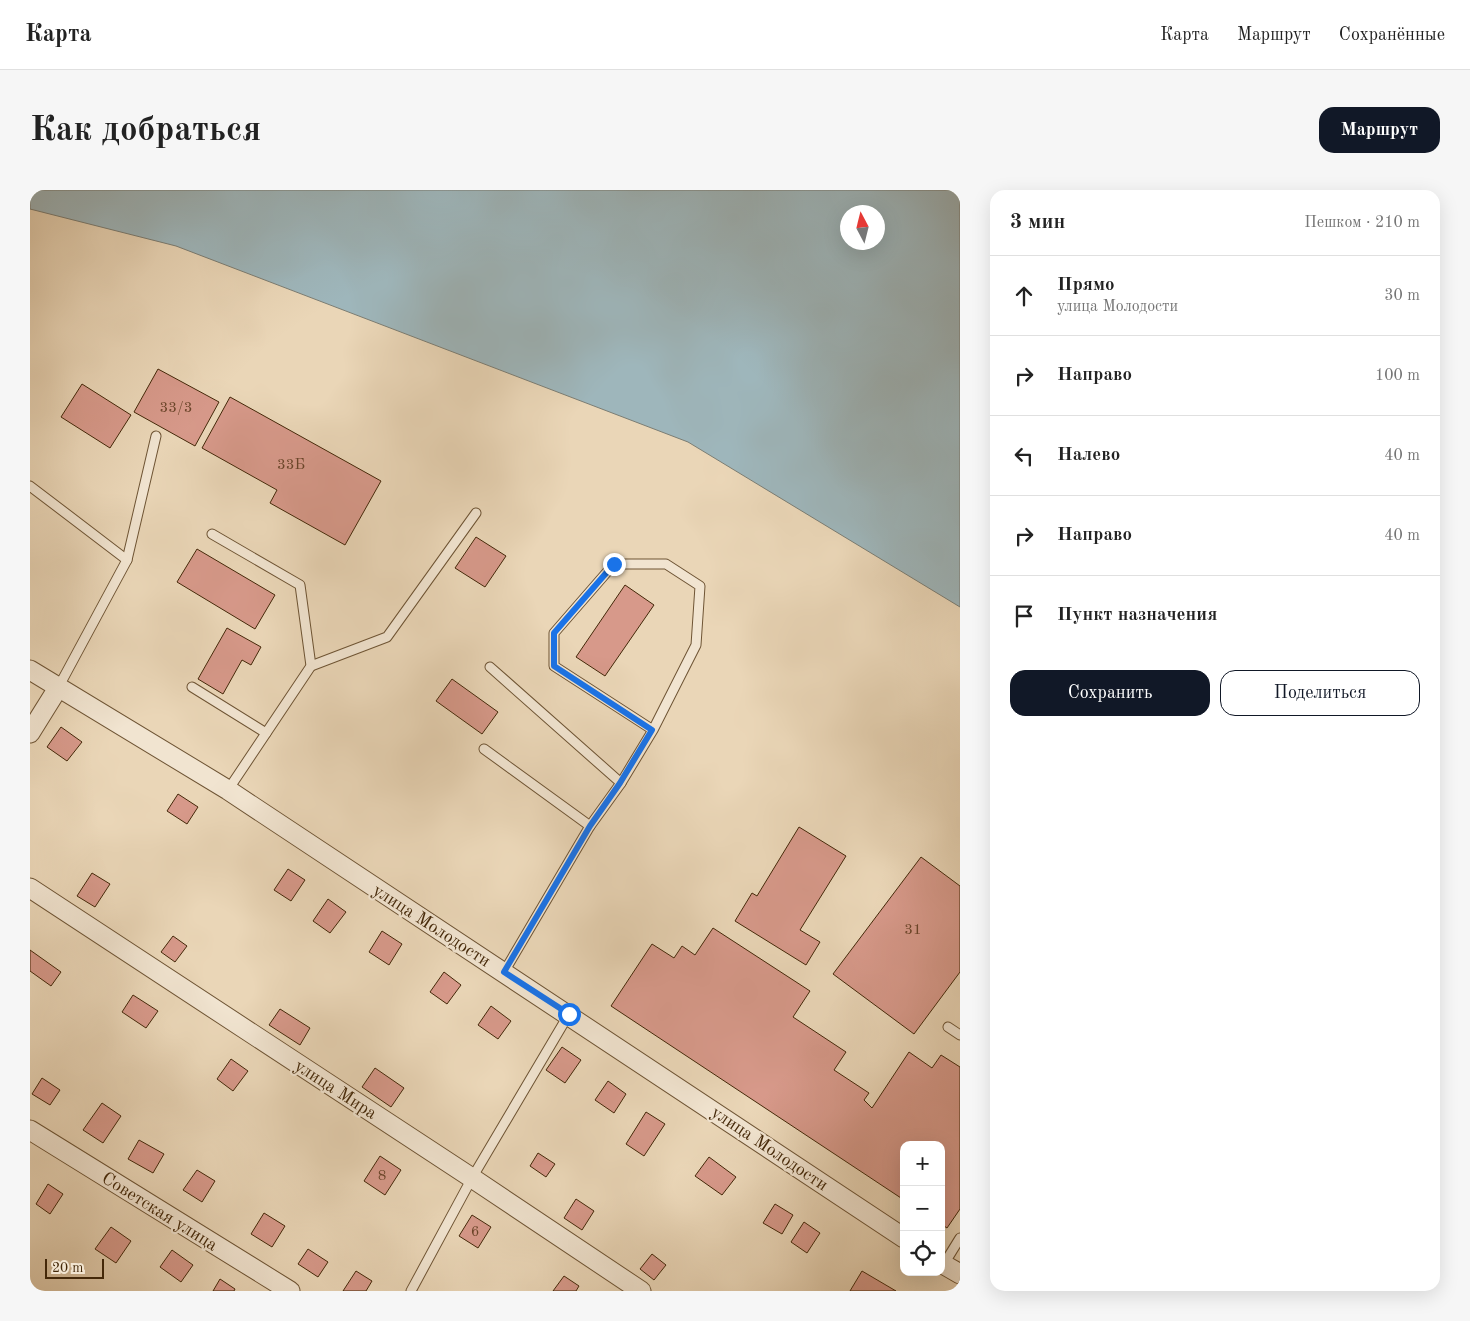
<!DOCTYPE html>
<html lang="ru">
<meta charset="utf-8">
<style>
:root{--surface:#fff;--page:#f6f6f6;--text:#222;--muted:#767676;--line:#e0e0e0;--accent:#111827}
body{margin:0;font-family:"Old Standard TT",serif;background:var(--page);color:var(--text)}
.controls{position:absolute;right:15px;bottom:15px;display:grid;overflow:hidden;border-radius:10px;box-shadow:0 5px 20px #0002}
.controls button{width:45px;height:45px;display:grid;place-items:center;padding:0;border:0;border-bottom:1px solid var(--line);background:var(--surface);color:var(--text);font:25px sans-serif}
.compass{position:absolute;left:810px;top:15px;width:45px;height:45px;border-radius:50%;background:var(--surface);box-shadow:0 5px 20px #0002;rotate:353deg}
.scale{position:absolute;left:15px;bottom:12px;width:59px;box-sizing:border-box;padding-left:5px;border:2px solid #442809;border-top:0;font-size:14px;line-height:18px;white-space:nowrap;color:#442809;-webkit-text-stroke:4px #f1e4d0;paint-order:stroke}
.stop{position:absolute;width:15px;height:15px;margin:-11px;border:4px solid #1a73e8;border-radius:50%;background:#fff}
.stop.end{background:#1a73e8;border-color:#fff;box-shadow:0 1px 5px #0008}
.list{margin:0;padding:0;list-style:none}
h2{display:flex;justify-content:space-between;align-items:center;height:65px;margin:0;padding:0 20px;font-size:21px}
h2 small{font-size:16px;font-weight:400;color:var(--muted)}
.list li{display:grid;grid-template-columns:32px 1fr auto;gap:15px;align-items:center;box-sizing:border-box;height:80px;padding:0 20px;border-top:1px solid var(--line)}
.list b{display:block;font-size:19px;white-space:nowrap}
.list p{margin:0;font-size:16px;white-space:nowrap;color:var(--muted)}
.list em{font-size:16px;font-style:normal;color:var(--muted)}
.actions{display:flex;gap:10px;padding:15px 20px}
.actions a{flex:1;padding:11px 0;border:1px solid var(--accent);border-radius:15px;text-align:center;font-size:18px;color:var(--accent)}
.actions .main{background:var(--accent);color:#fff}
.icon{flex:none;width:28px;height:28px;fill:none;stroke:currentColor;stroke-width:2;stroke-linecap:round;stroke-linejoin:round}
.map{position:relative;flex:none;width:930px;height:1101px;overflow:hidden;border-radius:15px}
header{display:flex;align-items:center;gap:30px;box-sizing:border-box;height:70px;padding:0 25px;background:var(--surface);border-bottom:1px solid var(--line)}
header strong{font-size:24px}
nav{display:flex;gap:28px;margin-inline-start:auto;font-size:18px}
.intro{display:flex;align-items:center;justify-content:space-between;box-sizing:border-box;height:120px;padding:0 30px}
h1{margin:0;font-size:35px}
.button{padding:12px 22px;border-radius:15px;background:var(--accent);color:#fff;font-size:18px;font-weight:700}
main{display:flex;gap:30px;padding:0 30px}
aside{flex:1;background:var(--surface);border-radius:15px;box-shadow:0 5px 20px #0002}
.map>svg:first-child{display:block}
</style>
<header>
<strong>Карта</strong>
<nav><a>Карта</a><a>Маршрут</a><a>Сохранённые</a></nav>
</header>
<div class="intro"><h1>Как добраться</h1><a class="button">Маршрут</a></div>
<main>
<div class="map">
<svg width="930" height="1101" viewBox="0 0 930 1101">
<rect width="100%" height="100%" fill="#ead6b7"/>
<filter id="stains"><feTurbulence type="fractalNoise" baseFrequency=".004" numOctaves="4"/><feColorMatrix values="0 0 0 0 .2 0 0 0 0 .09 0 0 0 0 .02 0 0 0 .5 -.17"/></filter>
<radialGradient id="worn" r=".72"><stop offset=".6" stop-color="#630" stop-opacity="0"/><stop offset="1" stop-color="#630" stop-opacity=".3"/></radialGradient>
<path fill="#9eb6bb" stroke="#7a7d74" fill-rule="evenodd" d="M0 0H930V417L658 252 146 56 0 19ZM818 22H848V52H818Z"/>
<g fill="#d7998a" stroke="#442809">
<polygon points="128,179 189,212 165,256 104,222"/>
<polygon points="52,194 101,225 80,258 31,227"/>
<polygon points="200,207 351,291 315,355 240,313 247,300 172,258"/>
<polygon points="446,347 476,366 455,397 425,378"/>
<polygon points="167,359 245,405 225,439 147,392"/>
<polygon points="595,395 624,415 575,486 546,467"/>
<polygon points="197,438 231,457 221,475 212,470 193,504 168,489"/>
<polygon points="422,489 468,522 452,544 406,511"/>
<polygon points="31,537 52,552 37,571 17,557"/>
<polygon points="148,604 168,617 157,634 137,621"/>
<polygon points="769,637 816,666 770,740 790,752 776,775 705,731 722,703 727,706"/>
<polygon points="891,667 930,696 930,782 884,844 803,784"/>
<polygon points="258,679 275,690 261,711 244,700"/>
<polygon points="62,683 80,694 65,717 47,706"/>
<polygon points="298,709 316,722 300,743 283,731"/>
<polygon points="683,738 780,801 763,827 816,862 804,880 839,903 834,910 842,918 879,862 902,878 911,865 930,877 930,1019 917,1038 911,1034 911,955 874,955 874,1010 581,816 622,754 644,768 652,756 665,765"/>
<polygon points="352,741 372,754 359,775 339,762"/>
<polygon points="143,746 157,756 145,772 131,762"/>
<polygon points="0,760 31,782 21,796 0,781"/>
<polygon points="414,782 431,795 417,814 400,802"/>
<polygon points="103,805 128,821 116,838 92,822"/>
<polygon points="461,816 481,831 468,849 448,835"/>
<polygon points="250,819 280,838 270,855 239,835"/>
<polygon points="532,857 551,870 535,893 516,880"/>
<polygon points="201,869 218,881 203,901 187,889"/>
<polygon points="345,878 374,898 361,917 332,897"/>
<polygon points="12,888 30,900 20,915 2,904"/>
<polygon points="578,891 596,904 584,923 565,910"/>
<polygon points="72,913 91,926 73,953 53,940"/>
<polygon points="616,922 635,934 614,966 596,954"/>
<polygon points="109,950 134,964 123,983 98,969"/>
<polygon points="508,963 525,974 516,987 500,976"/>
<polygon points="350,966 371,980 355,1005 334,991"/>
<polygon points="679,967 706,987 692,1005 665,986"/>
<polygon points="167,980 185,991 172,1012 153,1000"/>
<polygon points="18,994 33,1004 20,1024 6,1014"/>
<polygon points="546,1009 564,1021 552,1040 534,1028"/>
<polygon points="745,1014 763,1025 752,1044 733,1033"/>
<polygon points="234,1023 255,1036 242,1057 221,1044"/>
<polygon points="442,1025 461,1037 448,1058 429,1046"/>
<polygon points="774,1032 790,1043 777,1063 761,1052"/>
<polygon points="81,1037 101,1051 86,1073 65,1059"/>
<polygon points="278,1059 298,1072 288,1087 268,1074"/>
<polygon points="142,1060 163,1075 151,1092 130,1077"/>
<polygon points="622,1064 636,1075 624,1090 610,1079"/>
<polygon points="326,1081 342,1091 336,1101 313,1101"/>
<polygon points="832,1081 866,1101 820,1101"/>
<polygon points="534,1086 549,1096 546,1101 523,1101"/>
<polygon points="190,1089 205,1099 204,1101 183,1101"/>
</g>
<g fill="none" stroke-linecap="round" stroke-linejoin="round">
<defs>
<g id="service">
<polyline points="0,296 97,370"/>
<polyline points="182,344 270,395 281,476 198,600"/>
<polyline points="281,476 357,447 446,323"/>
<polyline points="460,477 591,593 560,636"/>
<polyline points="162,497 236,543"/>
<polyline points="28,498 97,370 126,246"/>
<polyline points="454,559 560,636 474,782"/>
<polyline points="591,593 623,540 524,476 524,443 584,374 636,374 670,396 666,455 623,540"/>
<polyline points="918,837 930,845"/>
<polyline points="914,1074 930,1048"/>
<polyline points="381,1101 442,988 539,824"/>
</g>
<g id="minor">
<polyline points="0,480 198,600 874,1048"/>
<polyline points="0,543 28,498"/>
<polyline points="0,698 442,988 611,1101"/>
<polyline points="0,940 260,1101"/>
<polyline points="911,1073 930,1084"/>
</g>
</defs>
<use href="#service" stroke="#6e5434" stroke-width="11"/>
<use href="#minor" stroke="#6e5434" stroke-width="21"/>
<use href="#service" stroke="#f1e4d0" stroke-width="9"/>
<use href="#minor" stroke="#f1e4d0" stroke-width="19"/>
</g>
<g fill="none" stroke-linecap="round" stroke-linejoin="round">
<polyline stroke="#1a73e8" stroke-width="6" points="539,824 474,782 560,636 590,593 622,540 524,476 524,443 584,374"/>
</g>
<g text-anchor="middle" stroke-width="4.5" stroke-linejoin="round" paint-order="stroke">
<g font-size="15" fill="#694429">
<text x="146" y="222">33/3</text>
<text x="261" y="279">33Б</text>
<text x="883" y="744">31</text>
<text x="352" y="990">8</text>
<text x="445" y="1046">6</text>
</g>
<g font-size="18" fill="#442809" stroke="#f1e4d0">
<text transform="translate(402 735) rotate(33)" y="6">улица Молодости</text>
<text transform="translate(306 899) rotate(33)" y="6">улица Мира</text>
<text transform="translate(740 958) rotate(34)" y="6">улица Молодости</text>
<text transform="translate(130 1021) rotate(32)" y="6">Советская улица</text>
</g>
</g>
<rect width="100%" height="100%" filter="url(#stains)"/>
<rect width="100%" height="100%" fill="url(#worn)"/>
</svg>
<div class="controls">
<button>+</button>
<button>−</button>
<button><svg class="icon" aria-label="locate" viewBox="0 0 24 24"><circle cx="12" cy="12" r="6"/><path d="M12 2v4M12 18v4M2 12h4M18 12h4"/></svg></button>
</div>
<svg class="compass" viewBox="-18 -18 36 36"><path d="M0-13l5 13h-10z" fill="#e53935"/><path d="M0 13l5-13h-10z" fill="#767676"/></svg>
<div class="scale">20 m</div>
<div class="stop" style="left:539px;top:824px"></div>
<div class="stop end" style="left:584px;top:374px"></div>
</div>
<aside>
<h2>3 мин<small>Пешком · 210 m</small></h2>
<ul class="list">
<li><svg class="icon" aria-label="ahead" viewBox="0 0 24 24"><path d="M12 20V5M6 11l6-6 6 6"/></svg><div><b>Прямо</b><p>улица Молодости</p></div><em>30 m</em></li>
<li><svg class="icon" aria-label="right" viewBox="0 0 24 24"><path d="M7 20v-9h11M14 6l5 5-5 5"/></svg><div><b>Направо</b></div><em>100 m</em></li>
<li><svg class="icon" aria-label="left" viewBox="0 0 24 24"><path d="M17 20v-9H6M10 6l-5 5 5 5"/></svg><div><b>Налево</b></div><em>40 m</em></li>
<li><svg class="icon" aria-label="right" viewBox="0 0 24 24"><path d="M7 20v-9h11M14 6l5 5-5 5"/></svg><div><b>Направо</b></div><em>40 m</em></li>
<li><svg class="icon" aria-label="arrive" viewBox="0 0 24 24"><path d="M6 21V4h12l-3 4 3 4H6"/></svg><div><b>Пункт назначения</b></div></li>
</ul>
<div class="actions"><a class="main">Сохранить</a><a>Поделиться</a></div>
</aside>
</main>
